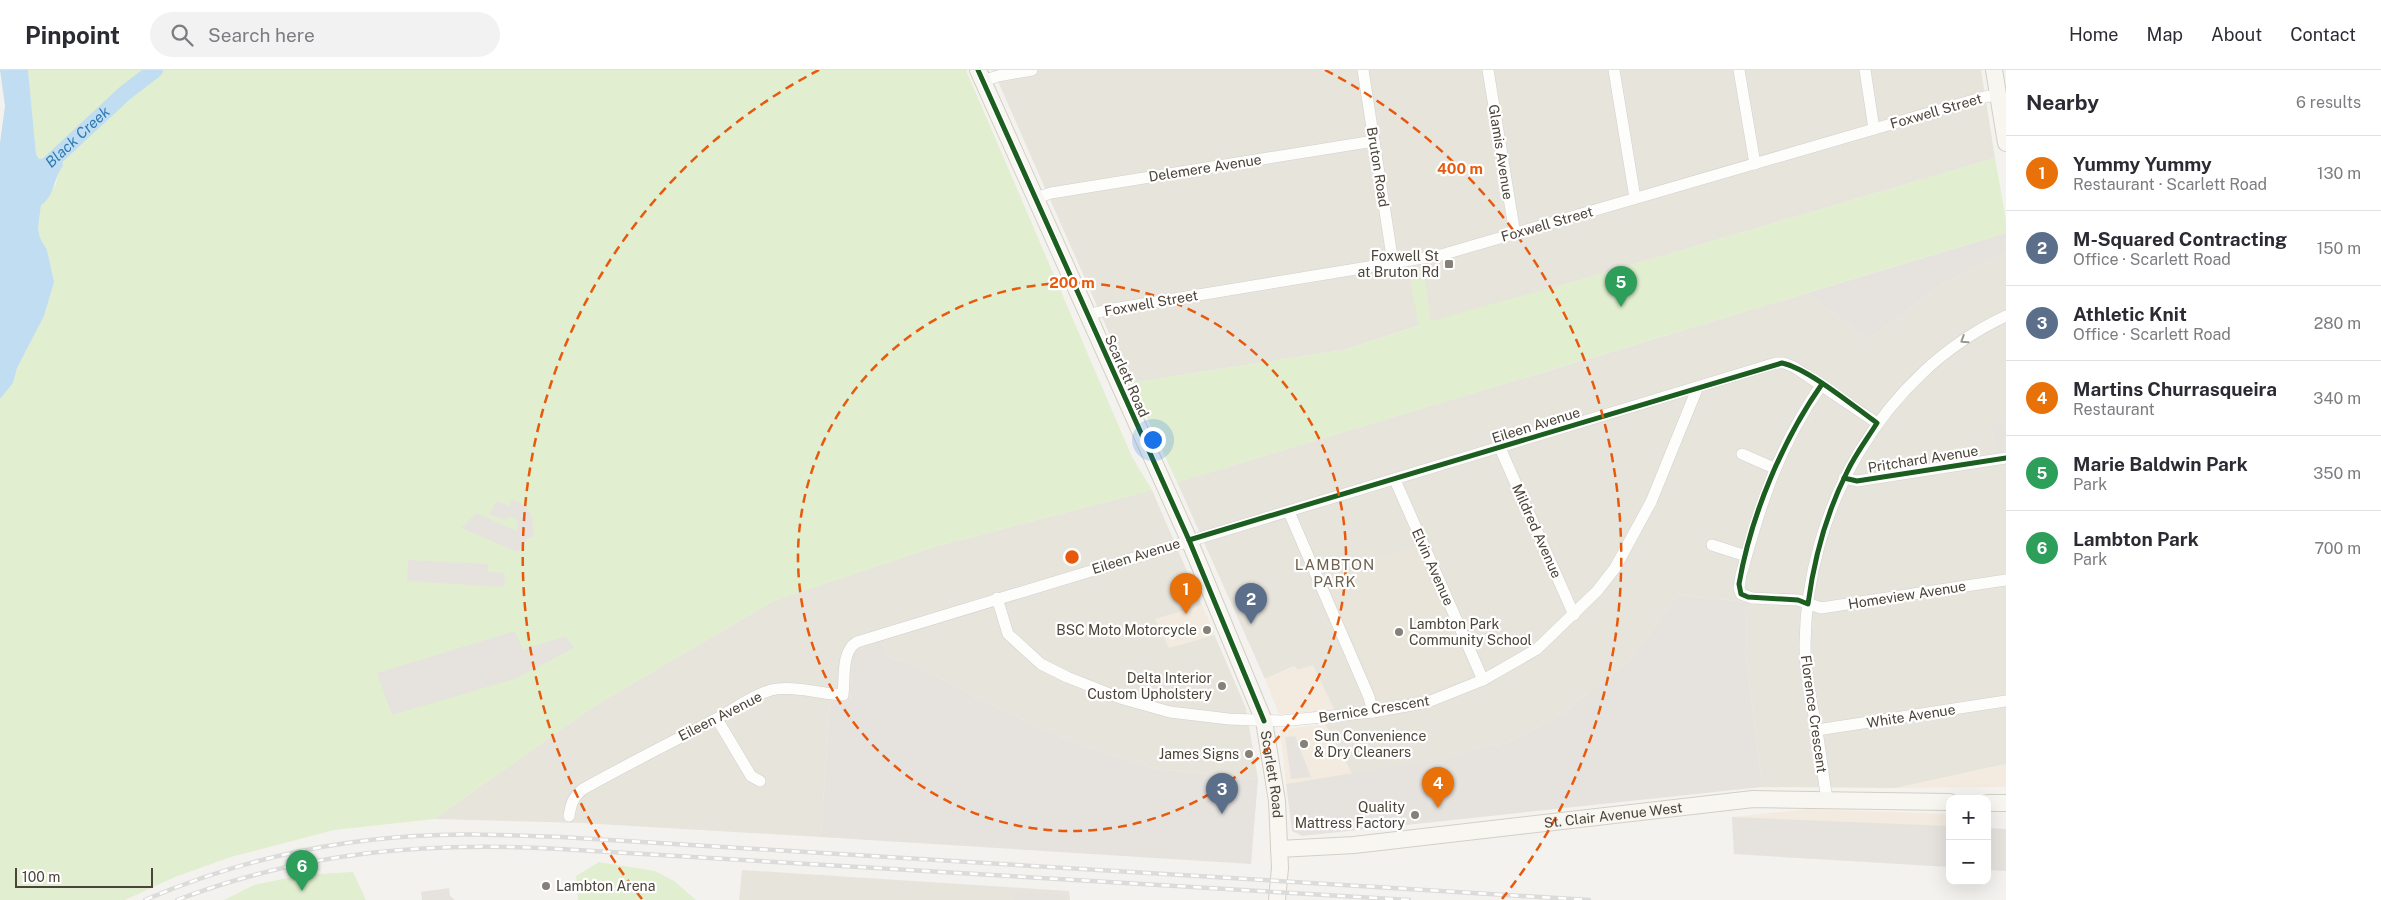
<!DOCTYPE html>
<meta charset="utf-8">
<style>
:root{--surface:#fff;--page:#f2f2f3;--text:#2b2b33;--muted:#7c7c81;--line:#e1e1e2;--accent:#db2777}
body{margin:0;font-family:"Public Sans",sans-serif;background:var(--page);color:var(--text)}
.controls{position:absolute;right:15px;bottom:15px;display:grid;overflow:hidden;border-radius:10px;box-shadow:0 5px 20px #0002}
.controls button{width:45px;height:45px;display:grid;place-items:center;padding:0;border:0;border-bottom:1px solid var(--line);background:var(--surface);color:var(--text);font:25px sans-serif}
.scale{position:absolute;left:15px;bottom:12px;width:138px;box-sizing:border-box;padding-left:5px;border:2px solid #4b4439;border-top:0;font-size:14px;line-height:18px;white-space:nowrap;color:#4b4439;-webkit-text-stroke:4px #fff;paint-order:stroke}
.you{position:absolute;left:1152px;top:369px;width:18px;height:18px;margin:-12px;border:4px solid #fff;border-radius:50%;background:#1a73e8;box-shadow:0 0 0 8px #1a73e833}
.badge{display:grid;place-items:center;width:32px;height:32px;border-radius:50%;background:var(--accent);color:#fff;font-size:16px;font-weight:700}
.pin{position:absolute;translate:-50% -41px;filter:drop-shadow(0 1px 2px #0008)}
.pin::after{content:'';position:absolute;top:26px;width:18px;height:15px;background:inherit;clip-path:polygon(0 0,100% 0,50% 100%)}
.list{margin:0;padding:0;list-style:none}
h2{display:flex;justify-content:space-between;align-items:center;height:65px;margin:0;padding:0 20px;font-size:21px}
h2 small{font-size:16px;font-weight:400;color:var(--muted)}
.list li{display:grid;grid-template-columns:32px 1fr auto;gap:15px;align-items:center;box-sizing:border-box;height:75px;padding:0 20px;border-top:1px solid var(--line)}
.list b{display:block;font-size:19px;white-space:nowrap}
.list p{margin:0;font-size:16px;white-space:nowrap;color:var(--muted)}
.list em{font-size:16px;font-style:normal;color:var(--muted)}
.icon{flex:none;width:28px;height:28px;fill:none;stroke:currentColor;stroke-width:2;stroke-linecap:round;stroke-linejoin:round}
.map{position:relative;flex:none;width:2006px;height:830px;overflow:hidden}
header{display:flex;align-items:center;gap:30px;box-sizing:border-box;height:70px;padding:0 25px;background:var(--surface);border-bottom:1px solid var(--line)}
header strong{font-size:24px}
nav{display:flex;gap:28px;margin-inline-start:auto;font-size:18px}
.search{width:350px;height:45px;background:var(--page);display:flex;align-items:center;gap:12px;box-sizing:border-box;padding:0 18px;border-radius:28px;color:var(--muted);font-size:19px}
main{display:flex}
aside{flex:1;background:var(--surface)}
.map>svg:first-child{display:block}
</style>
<header>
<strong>Pinpoint</strong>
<div class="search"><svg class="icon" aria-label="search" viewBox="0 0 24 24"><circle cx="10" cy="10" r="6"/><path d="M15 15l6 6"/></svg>Search here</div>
<nav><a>Home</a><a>Map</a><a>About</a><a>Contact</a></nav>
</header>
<main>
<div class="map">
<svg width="2006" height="830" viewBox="0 0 2006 830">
<rect width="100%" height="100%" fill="#f4f2ee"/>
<g fill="#e7e4dc">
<polygon points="993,0 1981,0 1995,88 1604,203 1431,252 1343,280 1131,313"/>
<polygon points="2006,181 2006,694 1896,718 1762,717 1746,587 1747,532 1678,525 1630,590 1564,642 1509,673 1485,676 1446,688 1352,704 1325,654 1341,651 1335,641 1294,596 1265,609 1177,412 1807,223 1869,269 1942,214"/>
<polygon points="1152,420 1246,638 1258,709 1155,699 1073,672 982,631 920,597 887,587 854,584 850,630 830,631 821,767 581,753 434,749 596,635 773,531 937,476"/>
<polygon points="742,800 1069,821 1070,830 739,830"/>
</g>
<g fill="#f3ebdf">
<polygon points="1202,535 1215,565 1169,578 1155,549"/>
<polygon points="1313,595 1335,641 1279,644 1265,609 1294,596 1296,600"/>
<polygon points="1325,654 1352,704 1286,714 1280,660"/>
<polygon points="2006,694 2006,717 1896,718"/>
<polygon points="1809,739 1950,744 1950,797 1734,784 1732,747"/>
</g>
<g fill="#e6e2de">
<polygon points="2006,163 2006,181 1942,214 1869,269 1807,223"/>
<polygon points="1678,525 1747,532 1746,587 1762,717 1302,766 1292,761 1286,714 1446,688 1485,676 1509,673 1564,642 1630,590"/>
<polygon points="879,572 887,587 920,597 982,631 1073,672 1155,699 1258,709 1251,794 821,767 830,631 850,630 853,584"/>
</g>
<polygon fill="#eae5da" points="1416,476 1443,539 1442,547 1457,578 1462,578 1471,602 1469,608 1416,626 1382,631 1378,629 1324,504"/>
<g fill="#e1eecf">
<polygon points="28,0 966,0 1132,387 1152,420 937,476 773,531 596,635 434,749 334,760 231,787 175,807 125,830 0,830 0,329 13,313 17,298 44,246 54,212 47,180 40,168 38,158 41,135 56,114 58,103 48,83 42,89 39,89 36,84"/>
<polygon points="1995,88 2006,150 2006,163 1177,412 1131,313 1343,280 1419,256 1408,199 1423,197 1431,251 1604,203"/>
<polygon points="599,792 655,801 674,811 696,830 578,830 576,806"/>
<polygon points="353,802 366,830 224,830 254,815 302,805"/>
</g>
<g fill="#e6e3df">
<polygon points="2006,352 2006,378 1996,379 1992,354"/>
<polygon points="512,429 524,435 532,446 534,467 528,468 518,482 461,458 476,443 517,461 518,453 515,448 509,446 506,451 489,444 497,431 509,436"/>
<polygon points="408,490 488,494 488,502 505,503 504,517 407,511"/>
<polygon points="1678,530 1706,530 1708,605 1673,610 1674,616 1618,622 1621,640 1601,644 1603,654 1552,658 1544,662 1552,729 1542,731 1544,739 1494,743 1487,685 1570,641 1633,593"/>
<polygon points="515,561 523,580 565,566 574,578 514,609 392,645 377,603"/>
<polygon points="1295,666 1311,707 1291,709 1285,667"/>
<polygon points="1732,747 1950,756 1950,797 1734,784"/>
<polygon points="1987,758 2006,759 2006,801 1987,800"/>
<polygon points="449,818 450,826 455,830 422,830 421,822"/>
<polygon points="1015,822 1065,825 1065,830 1014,830"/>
</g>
<path fill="#c0ddf1" d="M0 0H28L36 84 39 89H42L52 82 62 90 63 96C53 108 55 126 41 135L38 158 40 168 47 180 54 212 44 246 17 298 13 313 0 329V73L5 36Z"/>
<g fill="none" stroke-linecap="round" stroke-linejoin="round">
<path stroke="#c0ddf1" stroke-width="16" id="s1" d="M41 101 125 23 155 0"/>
<defs>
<g id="street">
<polyline points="1363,0 1393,193"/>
<polyline points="1488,0 1515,164"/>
<polyline points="1614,0 1635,128"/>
<polyline points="1739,0 1755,94"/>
<polyline points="1865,0 1874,59"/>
<polyline points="983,11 998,6 1032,0"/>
<polyline points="1036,128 1051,123 1374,71"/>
<polyline points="1087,245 1107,240 1441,185 1984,27 1998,25"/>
<path d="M1822 314C1778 377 1761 433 1741 505L1739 518 1741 524 1752 528 1798 530 1821 538 2006 510"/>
<polyline points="1500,378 1574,545"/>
<polyline points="1742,384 1774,398"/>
<polyline points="1844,408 1857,411 2006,388"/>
<polyline points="1395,410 1483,610"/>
<polyline points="1289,442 1369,627 1373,642"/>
<polyline points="1712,475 1746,486"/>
<polyline points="997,528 1008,564 1041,594 1067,607 1120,628 1170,642 1229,649 1281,651 1373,642 1428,632 1483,610 1537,579 1597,521 1615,498 1651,432 1697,319"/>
<polyline points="717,649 751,706 760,711"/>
<polyline points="1817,660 2006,631"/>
<path d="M1827 729C1823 707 1821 684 1817 662 1812 633 1805 605 1805 575 1806 440 1882 304 2006 246"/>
<path d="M569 746C571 734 573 727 583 719 626 695 670 673 714 650 734 640 750 626 771 620 791 615 822 624 843 625 845 609 841 581 857 572L1776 293H1784L1794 297 1877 353"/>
</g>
<g id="secondary">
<path id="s2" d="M978 0 1189 470 1264 651 1277 731 1280 798 1277 830"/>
<polyline points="1994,0 2006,73"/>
<polyline points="1987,733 2006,733"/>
<path id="s3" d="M1279 779 1354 775 1753 729 1950 732"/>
</g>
</defs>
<use href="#street" stroke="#d2d0cb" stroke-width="12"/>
<use href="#secondary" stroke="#d3cfc5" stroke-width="18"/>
<use href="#street" stroke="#fdfdfc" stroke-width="11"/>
<use href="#secondary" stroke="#f7f6f1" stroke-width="16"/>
<defs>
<g id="rail">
<path d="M145 830C238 790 338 768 439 765 480 763 520 766 561 767L1589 830"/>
<path d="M177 830C303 782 426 771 560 779L1409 830"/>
</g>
</defs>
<use href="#rail" stroke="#dbdbda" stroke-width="4.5"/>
<use href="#rail" stroke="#fff" stroke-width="2.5" stroke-dasharray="8" stroke-linecap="butt"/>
<defs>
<g id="cycleway">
<polyline points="978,0 1189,470 1264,651"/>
<polyline points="1844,408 1857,411 2006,388"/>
<path d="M1189 470 1782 293C1809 299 1853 336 1877 353 1867 369 1855 385 1847 402 1826 444 1814 489 1808 534L1798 530 1748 527 1741 524 1739 514C1751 445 1782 371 1822 314"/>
</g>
</defs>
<use href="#cycleway" stroke="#fff" stroke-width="8"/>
<use href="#cycleway" stroke="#1b5e20" stroke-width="5"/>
</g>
<defs><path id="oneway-chevron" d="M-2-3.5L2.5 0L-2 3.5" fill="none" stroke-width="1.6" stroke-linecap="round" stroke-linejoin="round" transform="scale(1.25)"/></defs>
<use stroke="#9b9791" href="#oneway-chevron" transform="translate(1964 270) rotate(147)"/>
<g fill="none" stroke="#e8590c" stroke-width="2.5" stroke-dasharray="9 6">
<circle cx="1072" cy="487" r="274"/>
<path d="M642 829A549 549 0 0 1 819 0M1325 0A549 549 0 0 1 1502 829"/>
</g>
<g fill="#868178" stroke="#fff" stroke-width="2">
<rect x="1444" y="189" width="10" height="10" rx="2.5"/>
<circle cx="1207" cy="560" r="5"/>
<circle cx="1399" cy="562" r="5"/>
<circle cx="1222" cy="616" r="5"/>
<circle cx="1304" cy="674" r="5"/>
<circle cx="1249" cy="684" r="5"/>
<circle cx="1415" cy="745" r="5"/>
<circle cx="546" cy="816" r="5"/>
</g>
<g text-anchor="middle" stroke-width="4.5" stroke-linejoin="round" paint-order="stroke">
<g font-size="14" fill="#4b4439" stroke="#fff">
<text transform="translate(1936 41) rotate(-16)" y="5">Foxwell Street</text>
<text transform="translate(1501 82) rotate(81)" y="5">Glamis Avenue</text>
<text transform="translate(1378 97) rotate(81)" y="5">Bruton Road</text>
<text transform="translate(1205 98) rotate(-9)" y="5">Delemere Avenue</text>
<text transform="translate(1547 154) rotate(-16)" y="5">Foxwell Street</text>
<text transform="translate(1151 233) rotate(-10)" y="5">Foxwell Street</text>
<text transform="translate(1127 306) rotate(66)" y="5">Scarlett Road</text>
<text transform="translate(1536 355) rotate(-17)" y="5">Eileen Avenue</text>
<text transform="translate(1923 389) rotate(-9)" y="5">Pritchard Avenue</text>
<text transform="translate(1537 461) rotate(66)" y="5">Mildred Avenue</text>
<text transform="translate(1136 486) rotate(-17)" y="5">Eileen Avenue</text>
<text transform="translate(1433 497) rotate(66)" y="5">Elvin Avenue</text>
<text transform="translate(1907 525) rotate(-9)" y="5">Homeview Avenue</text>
<text transform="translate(1374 639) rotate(-9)" y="5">Bernice Crescent</text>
<text transform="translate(1814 644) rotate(82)" y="5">Florence Crescent</text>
<text transform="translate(720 646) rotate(-27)" y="5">Eileen Avenue</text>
<text transform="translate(1911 646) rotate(-9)" y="5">White Avenue</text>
<text dy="5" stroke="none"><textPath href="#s2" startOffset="765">Scarlett Road</textPath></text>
<text dy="5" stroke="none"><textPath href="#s3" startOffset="336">St. Clair Avenue West</textPath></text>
</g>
<g font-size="14" fill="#4b4439" stroke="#fff" text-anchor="end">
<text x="1439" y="191">Foxwell St<tspan x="1439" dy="16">at Bruton Rd</tspan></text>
<text x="1409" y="559" text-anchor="start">Lambton Park<tspan x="1409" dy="16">Community School</tspan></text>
<text x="1197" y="565">BSC Moto Motorcycle</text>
<text x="1212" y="613">Delta Interior<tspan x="1212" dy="16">Custom Upholstery</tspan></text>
<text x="1314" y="671" text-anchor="start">Sun Convenience<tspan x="1314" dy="16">&amp; Dry Cleaners</tspan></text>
<text x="1239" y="689">James Signs</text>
<text x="1405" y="742">Quality<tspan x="1405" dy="16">Mattress Factory</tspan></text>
<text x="556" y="821" text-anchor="start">Lambton Arena</text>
</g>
<g font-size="15" font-style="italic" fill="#2e7ab2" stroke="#fff">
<text dy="5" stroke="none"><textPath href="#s1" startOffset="50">Black Creek</textPath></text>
</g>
<g font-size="15" letter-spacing="1" fill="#6e6250" stroke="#fff">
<text x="1335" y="500">LAMBTON<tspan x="1335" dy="17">PARK</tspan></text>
</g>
</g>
<circle cx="1072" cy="487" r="8" fill="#e8590c" stroke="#fff" stroke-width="2.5"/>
<g font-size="15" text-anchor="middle" font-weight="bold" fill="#e8590c" stroke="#fff" stroke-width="4.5" stroke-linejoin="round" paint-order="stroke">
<text x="1460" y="104">400 m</text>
<text x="1072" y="218">200 m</text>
</g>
</svg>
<div class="controls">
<button>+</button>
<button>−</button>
</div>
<div class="scale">100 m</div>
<div class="you"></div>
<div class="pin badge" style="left:1186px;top:544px;background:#e8710a">1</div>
<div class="pin badge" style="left:1251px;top:554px;background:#5c6f8a">2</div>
<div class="pin badge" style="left:1222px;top:744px;background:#5c6f8a">3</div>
<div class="pin badge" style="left:1438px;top:738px;background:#e8710a">4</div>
<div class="pin badge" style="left:1621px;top:237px;background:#2e9e5b">5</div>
<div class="pin badge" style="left:302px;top:821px;background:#2e9e5b">6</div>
</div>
<aside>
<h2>Nearby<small>6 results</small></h2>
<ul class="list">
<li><span class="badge" style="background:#e8710a">1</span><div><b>Yummy Yummy</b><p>Restaurant · Scarlett Road</p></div><em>130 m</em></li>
<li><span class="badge" style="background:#5c6f8a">2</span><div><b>M-Squared Contracting</b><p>Office · Scarlett Road</p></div><em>150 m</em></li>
<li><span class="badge" style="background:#5c6f8a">3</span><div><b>Athletic Knit</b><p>Office · Scarlett Road</p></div><em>280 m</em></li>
<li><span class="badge" style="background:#e8710a">4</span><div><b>Martins Churrasqueira</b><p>Restaurant</p></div><em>340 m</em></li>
<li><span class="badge" style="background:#2e9e5b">5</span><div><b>Marie Baldwin Park</b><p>Park</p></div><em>350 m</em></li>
<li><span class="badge" style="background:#2e9e5b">6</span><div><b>Lambton Park</b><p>Park</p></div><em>700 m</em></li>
</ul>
</aside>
</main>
